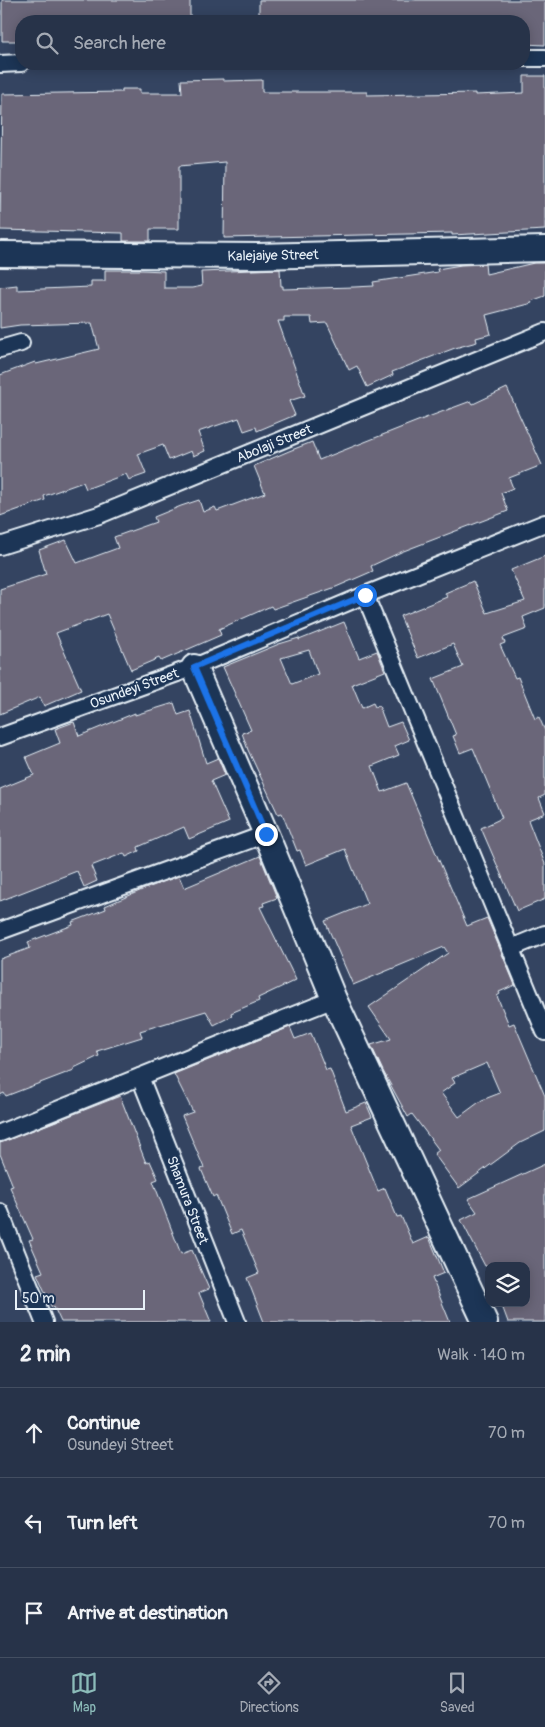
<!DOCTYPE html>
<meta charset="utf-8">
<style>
:root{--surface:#273349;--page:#333f53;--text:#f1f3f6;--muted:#a4aab4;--line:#434e61;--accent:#8bbbb9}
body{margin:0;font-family:Pangolin,sans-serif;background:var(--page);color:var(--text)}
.controls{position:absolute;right:15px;bottom:15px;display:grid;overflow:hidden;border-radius:10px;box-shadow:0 2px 12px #0003}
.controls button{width:45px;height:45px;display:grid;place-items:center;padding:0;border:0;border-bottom:1px solid var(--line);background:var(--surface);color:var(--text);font:25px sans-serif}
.scale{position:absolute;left:15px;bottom:12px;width:130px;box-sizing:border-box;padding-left:5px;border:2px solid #e8f1f8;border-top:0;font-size:14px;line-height:18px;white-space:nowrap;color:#e8f1f8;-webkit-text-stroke:4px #1d3557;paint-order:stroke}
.stop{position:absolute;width:15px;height:15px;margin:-11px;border:4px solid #1a73e8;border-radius:50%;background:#fff}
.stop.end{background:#1a73e8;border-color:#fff;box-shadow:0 1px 5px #0008}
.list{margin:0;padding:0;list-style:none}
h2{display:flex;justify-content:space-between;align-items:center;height:65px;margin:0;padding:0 20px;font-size:21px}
h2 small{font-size:16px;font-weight:400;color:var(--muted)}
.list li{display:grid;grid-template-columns:32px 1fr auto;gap:15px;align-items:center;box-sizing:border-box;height:90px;padding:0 20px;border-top:1px solid var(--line)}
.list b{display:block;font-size:19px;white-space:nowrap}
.list p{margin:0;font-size:16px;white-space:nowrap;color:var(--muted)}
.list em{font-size:16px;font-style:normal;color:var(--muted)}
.icon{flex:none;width:28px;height:28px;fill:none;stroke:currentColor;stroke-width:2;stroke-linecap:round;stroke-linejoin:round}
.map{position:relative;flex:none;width:545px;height:1322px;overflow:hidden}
.search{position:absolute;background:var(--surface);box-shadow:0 2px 12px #0003;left:15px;right:15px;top:15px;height:55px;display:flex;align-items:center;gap:12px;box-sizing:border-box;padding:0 18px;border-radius:20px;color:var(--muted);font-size:19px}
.sheet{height:335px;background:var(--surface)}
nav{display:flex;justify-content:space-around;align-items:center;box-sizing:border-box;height:70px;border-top:1px solid var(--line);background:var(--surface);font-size:14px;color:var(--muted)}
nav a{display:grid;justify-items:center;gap:2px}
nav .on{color:var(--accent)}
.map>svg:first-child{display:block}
</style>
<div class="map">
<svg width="545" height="1322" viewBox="0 0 545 1322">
<rect width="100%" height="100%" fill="#344461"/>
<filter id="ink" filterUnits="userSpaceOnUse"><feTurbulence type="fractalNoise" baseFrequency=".02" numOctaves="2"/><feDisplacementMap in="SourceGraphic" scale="10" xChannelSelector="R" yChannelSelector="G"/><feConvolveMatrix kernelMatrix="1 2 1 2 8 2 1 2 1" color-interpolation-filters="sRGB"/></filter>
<g filter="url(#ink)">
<g fill="#6b6679" stroke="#e8f1f8" fill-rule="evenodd">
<polygon points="2,0 190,0 190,21 21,21 21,41 2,41"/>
<polygon points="259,0 545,0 545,45 524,44 524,21 298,21 298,17 259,19"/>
<polygon points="524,76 545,76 545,230 452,235 452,233 224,238 225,162 179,166 179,229 150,229 150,241 123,241 123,233 0,230 2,94 122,92 122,89 140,89 140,93 182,93 181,80 223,79 223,81 262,80 262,92 367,92 367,95 475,93 475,95 524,93"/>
<polygon points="534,263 545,263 545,296 531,301 532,303 486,315 491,334 476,338 477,342 455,348 392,372 393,375 367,387 357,366 349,370 327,323 312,324 311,317 284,317 284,321 278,321 305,396 289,401 295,415 257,431 256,427 244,431 239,418 198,432 205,451 193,456 191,451 169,460 163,445 138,454 146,474 129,480 126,474 86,489 83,482 44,496 45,500 0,516 0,375 35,362 36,364 99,349 92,323 20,325 0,328 0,287 17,285 17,290 91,287 91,281 105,281 105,270 142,270 164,271 164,288 192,288 202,286 201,272 280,269 281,286 283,286 283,289 354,287 374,286 373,282 438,272 437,269 461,265 485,264 486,274"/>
<polygon points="507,388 542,465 509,478 513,488 501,493 508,511 401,552 371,566 373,571 336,587 273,609 271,606 219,629 221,635 161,661 159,658 131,670 107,614 56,633 81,690 44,706 40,697 0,714 0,589 46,574 39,550 66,540 77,563 118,548 114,537 156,522 154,517 181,506 199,500 203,512 215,507 217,511 265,493 254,466 289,451 312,442 319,460 428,417 471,401 473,404"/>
<polygon points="545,556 545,608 523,617 527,629 503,638 505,643 500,645 515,678 518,677 535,719 539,717 545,731 545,795 539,798 545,813 528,820 545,864 545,899 517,911 481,828 502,818 473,748 460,753 453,736 456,735 433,679 463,667 453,644 418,658 400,616 447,597 445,593 473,581 487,613 525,601 511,570"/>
<path d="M344 622 359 658 377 651 385 671 352 684 362 708 373 703 375 707 379 706 387 727 401 722 409 740 395 746 399 755 372 766 382 792 406 783 467 926 487 918 515 985 499 992 500 994 497 996 509 1025 514 1023 545 1096V1131L520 1143 459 1188 434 1154 439 1150 412 1114 408 1117 383 1071 371 1045 391 1039 369 1007 448 953 444 947 353 985 325 921 367 904 345 849 306 865 300 850 297 851 282 813 278 814 248 750 242 733 251 730 223 667 279 644 299 638V640ZM309 650 318 674 292 684 281 658ZM487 1063 500 1093 482 1100 459 1117 441 1093 455 1083 452 1078Z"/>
<polygon points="174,703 178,715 190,711 206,763 218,758 225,775 211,781 229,822 189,839 184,827 138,847 139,851 126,857 124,853 91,866 97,881 84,887 77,871 0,901 0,789 34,775 26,757 60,743 55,729 74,722 79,736 135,713 135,715"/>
<polygon points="260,856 277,898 263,903 264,906 260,907 296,980 258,998 259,1001 231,1013 232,1016 214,1025 206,1011 140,1031 142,1037 97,1051 99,1056 74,1068 74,1070 6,1096 4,1093 0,1095 0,959 30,948 28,942 73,925 72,922 106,909 105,906 142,890 179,876 184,888"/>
<polygon points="290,1027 295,1039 311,1033 326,1070 330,1069 346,1111 366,1103 372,1117 351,1125 378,1191 385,1188 397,1217 401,1216 413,1244 429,1237 444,1273 432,1278 450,1322 264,1322 247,1278 259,1273 241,1230 232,1234 216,1195 213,1197 201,1169 204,1168 182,1116 193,1112 174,1074"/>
<polygon points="120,1096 146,1163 150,1161 158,1179 153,1181 181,1254 192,1250 209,1289 199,1293 211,1322 61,1322 54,1307 52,1308 37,1274 43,1272 29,1240 33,1239 10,1187 13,1186 0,1154 0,1143"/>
<polygon points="545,1164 545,1322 508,1322 501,1303 526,1303 526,1266 485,1266 461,1220 477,1212 468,1199"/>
</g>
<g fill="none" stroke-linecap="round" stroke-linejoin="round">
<defs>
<g id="street">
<polyline points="524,58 545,58"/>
<polyline points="0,64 21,63"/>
<polyline points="0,349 21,343"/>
<polyline points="0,546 99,515 545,332"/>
<polyline points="365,595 545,1032"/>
<polyline points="0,737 194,667 365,595 545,523"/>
<polyline points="0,931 266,834"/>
<polyline points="511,948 545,934"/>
<polyline points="140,1077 237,1322"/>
<polyline points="0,1133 334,999"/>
<polyline points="0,1212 44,1322"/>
</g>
<g id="secondary">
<polyline points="0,254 257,256 545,249"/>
<polyline points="194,667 266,834 334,999 485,1322"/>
</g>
</defs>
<use href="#street" stroke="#e8f1f8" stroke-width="20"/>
<use href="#secondary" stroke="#e8f1f8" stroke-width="28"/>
<use href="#street" stroke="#1d3557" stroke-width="16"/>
<use href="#secondary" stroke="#1d3557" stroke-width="24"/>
</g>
</g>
<g fill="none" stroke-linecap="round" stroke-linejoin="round" filter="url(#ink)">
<polyline stroke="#1a73e8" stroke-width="6" points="266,834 194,667 365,595"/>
</g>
<g text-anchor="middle" stroke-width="4" stroke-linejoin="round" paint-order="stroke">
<g font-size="14" fill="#e8f1f8" stroke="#1d3557">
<text transform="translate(273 255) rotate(-1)" y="5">Kalejaiye Street</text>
<text transform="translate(274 443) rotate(-22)" y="5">Abolaji Street</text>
<text transform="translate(134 688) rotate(-20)" y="5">Osundeyi Street</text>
<text transform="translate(188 1200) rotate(69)" y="5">Shamura Street</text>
</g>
</g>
</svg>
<div class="controls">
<button><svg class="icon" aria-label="layers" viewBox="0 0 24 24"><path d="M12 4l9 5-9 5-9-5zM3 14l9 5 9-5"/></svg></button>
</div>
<div class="scale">50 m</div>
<div class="stop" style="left:365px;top:595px"></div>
<div class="stop end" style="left:266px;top:834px"></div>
<div class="search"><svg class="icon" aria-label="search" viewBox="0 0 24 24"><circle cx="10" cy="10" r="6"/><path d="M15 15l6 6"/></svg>Search here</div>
</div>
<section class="sheet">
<h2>2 min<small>Walk · 140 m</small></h2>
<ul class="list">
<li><svg class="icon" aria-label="ahead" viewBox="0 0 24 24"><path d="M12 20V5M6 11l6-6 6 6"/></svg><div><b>Continue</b><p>Osundeyi Street</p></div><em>70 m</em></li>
<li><svg class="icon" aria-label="left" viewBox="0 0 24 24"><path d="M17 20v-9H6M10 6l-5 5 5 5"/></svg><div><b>Turn left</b></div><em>70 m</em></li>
<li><svg class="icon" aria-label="arrive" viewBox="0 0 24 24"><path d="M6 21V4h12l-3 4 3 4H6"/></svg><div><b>Arrive at destination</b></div></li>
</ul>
</section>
<nav>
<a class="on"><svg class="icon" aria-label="map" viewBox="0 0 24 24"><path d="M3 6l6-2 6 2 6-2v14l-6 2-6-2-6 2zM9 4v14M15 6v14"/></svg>Map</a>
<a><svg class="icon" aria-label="directions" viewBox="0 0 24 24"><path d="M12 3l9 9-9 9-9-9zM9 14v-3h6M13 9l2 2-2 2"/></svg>Directions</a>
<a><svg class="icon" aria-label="saved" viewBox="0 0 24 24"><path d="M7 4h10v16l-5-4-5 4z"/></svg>Saved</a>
</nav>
